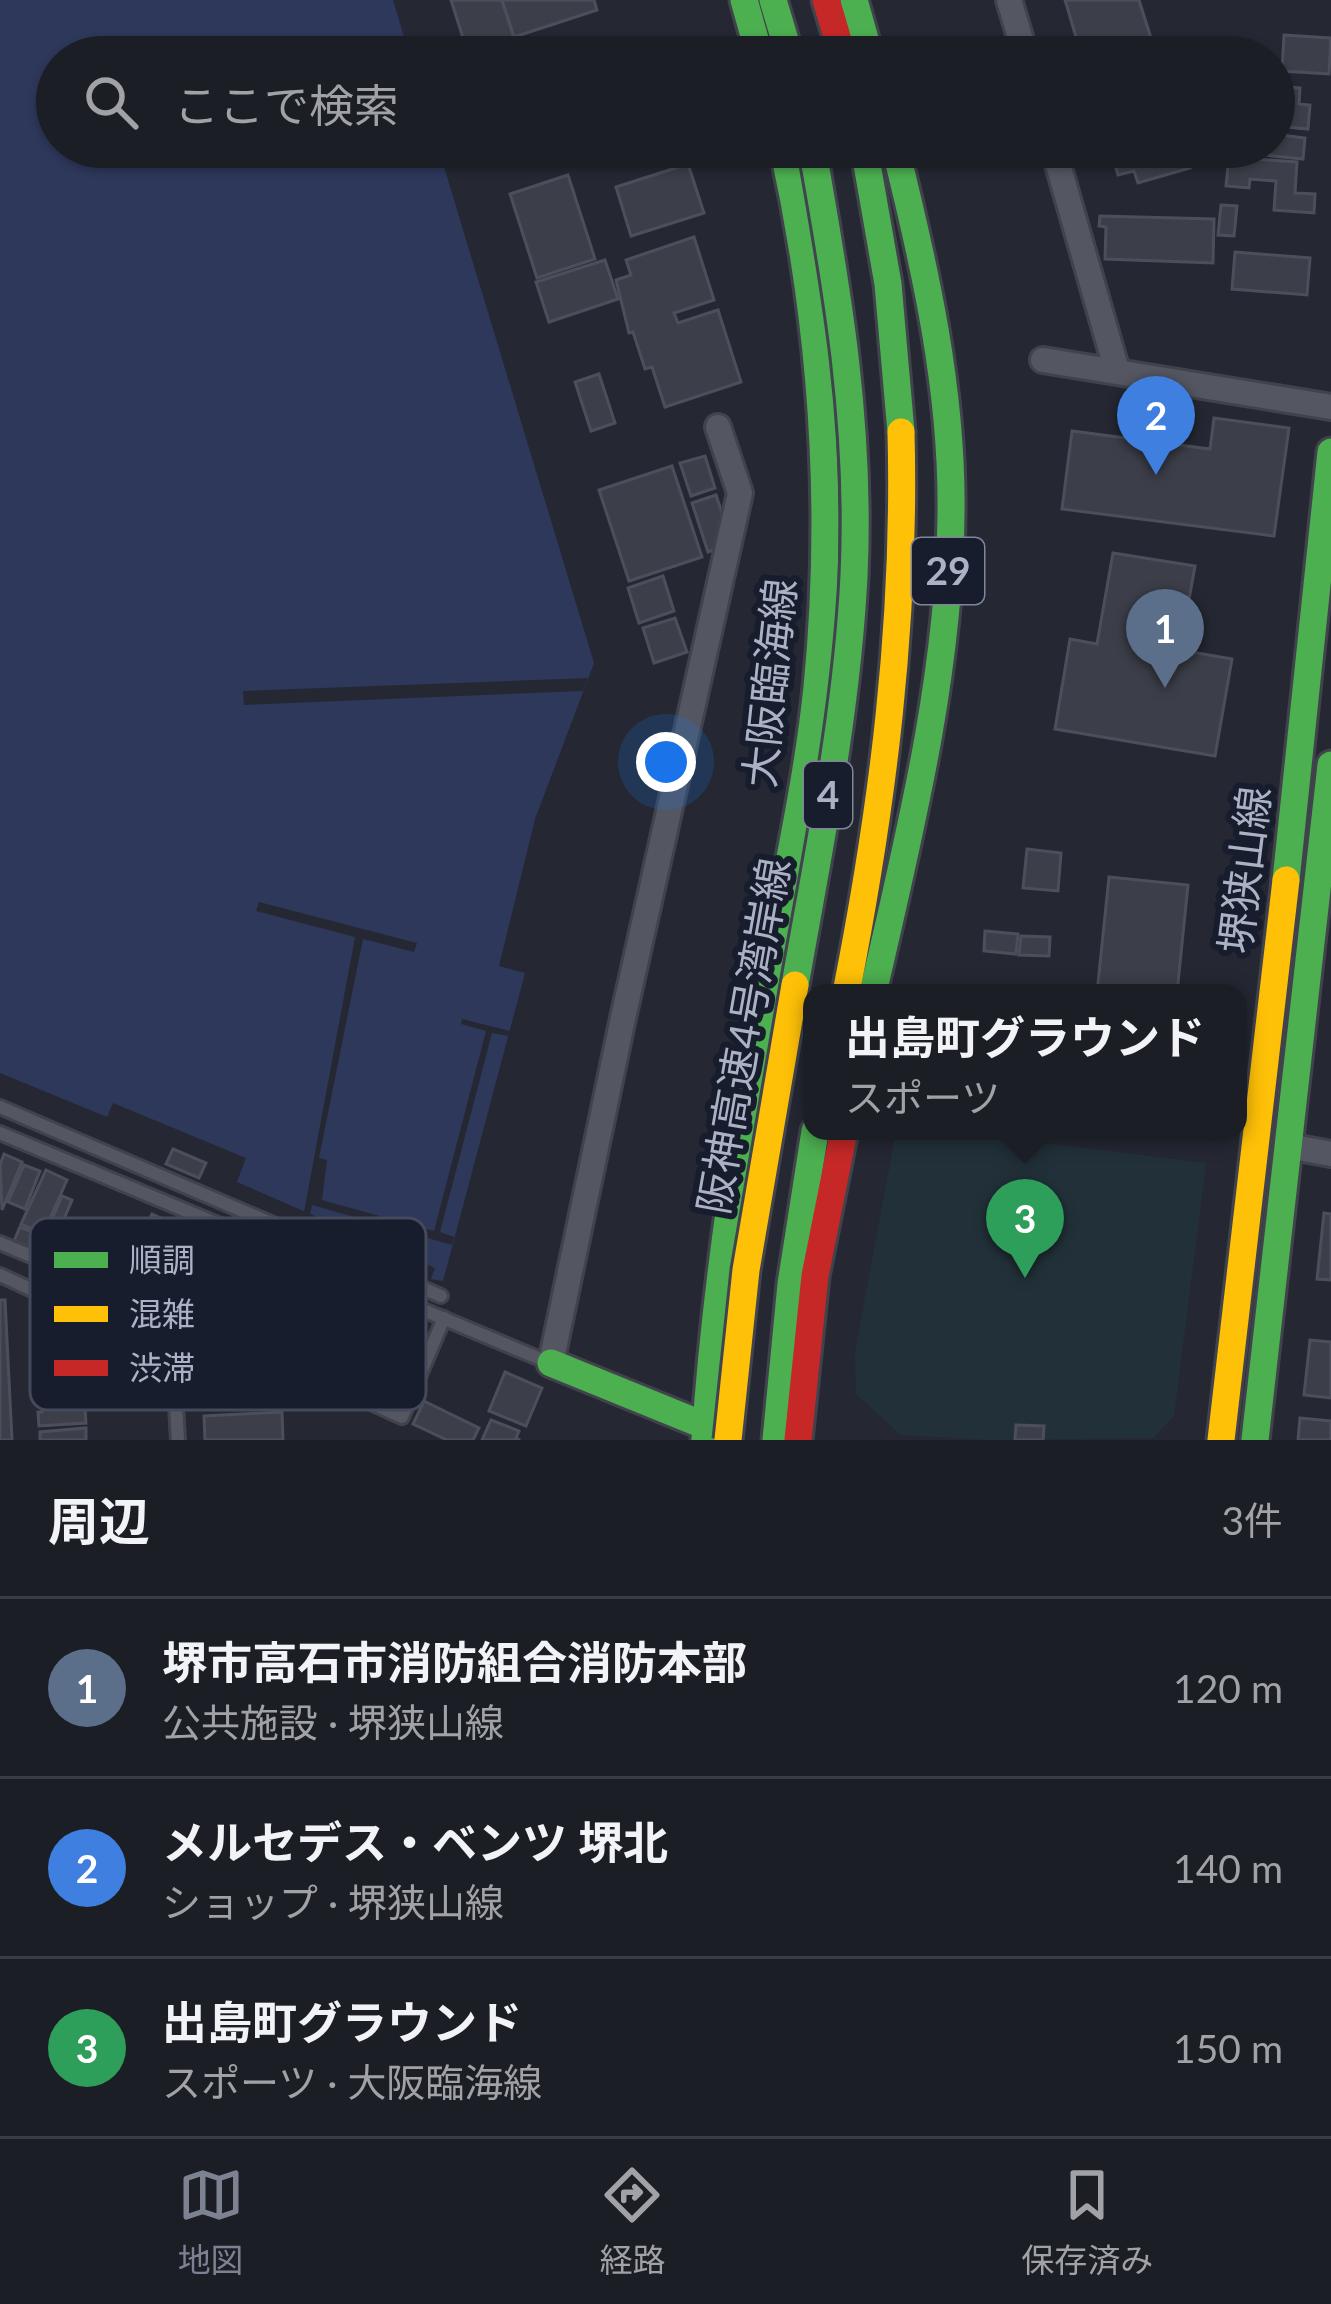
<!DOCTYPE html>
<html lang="ja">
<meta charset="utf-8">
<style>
:root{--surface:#1c1e26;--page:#292b32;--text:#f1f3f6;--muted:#a0a2a7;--line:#3a3c43;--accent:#7d8293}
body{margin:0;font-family:Lato,"Noto Sans JP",sans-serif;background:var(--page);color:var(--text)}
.you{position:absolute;left:666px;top:762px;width:42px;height:42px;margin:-30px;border:9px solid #fff;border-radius:50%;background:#1a73e8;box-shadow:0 0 0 18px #1a73e833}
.badge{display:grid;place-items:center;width:78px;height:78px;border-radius:50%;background:var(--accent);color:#fff;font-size:39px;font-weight:700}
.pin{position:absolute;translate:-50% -99px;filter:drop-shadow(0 3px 6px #0008)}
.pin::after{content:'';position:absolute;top:63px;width:42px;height:36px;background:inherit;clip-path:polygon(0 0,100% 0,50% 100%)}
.popup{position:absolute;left:803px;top:984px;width:444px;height:156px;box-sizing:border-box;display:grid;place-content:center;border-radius:24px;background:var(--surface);filter:drop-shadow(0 3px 9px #0005);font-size:39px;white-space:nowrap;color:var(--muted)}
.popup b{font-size:45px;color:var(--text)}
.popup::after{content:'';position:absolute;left:50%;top:100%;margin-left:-24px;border:24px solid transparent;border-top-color:var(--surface)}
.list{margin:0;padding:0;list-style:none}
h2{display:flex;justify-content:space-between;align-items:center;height:156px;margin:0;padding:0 48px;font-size:51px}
h2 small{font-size:39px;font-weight:400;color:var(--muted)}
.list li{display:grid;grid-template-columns:78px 1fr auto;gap:36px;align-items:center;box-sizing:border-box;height:180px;padding:0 48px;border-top:3px solid var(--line)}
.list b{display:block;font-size:45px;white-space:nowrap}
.list p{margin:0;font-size:39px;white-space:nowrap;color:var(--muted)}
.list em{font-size:39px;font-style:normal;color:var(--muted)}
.icon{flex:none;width:66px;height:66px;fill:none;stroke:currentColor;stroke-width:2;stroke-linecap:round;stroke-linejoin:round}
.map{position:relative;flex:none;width:1331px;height:1440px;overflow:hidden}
.search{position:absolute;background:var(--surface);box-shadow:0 3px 9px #0004;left:36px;right:36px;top:36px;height:132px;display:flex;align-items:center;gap:30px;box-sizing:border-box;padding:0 42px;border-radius:66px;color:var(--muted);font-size:45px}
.sheet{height:696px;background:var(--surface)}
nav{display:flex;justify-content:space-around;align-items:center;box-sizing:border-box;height:168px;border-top:3px solid var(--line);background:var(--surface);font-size:33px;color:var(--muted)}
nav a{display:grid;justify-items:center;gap:6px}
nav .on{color:var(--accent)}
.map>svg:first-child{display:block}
</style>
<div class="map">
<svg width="1331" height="1440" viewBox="0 0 1331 1440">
<rect width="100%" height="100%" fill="#252833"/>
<polygon fill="#223139" points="896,1131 946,1131 1206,1163 1174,1416 1153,1438 991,1440 901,1435 856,1394 855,1352"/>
<polygon fill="#2e385b" points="0,0 393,0 410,57 57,57 57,147 438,147 594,663 535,819 499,966 525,973 443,1281 431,1279 435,1268 237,1182 246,1158 113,1103 107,1117 0,1073"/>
<g fill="#252833">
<polygon points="588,678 583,691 244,705 243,691"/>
<polygon points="259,902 417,943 414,952 363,939 319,1158 327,1160 322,1200 434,1231 486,1031 461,1024 462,1019 510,1031 508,1036 492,1033 440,1232 454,1237 452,1245 312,1205 310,1215 304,1212 355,937 256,911"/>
</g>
<g fill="#3c3f49" stroke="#4c4f5b" stroke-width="3">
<polygon points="451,0 502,0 520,57 469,57"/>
<polygon points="502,0 594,0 597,10 514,37"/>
<polygon points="1065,0 1139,0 1157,57 1082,57"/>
<polygon points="1284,35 1331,38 1329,74 1282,71"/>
<polygon points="1274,86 1300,88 1299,104 1310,105 1308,129 1274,126"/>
<polygon points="1274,134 1305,138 1303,159 1224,151 1225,147 1274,147"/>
<polygon points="1110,147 1184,147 1190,168 1138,183 1134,171 1118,175"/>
<polygon points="1229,157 1297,162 1295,193 1315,194 1314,213 1274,210 1276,181 1250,179 1249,188 1226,186"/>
<polygon points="688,164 704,213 631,236 616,187"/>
<polygon points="568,175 595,259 537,278 510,194"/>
<polygon points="1221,205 1237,206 1234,236 1218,235"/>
<polygon points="1100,216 1214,219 1213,263 1105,259 1106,227 1099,226"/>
<polygon points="694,237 714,300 674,313 678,323 718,310 741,382 665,407 652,367 645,369 633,332 629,333 616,280 631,275 626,260"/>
<polygon points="1235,252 1310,258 1307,295 1232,289"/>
<polygon points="605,260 618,299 549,322 536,282"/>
<polygon points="599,374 615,423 591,431 575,382"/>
<polygon points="1214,418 1289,428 1274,536 1062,509 1072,431 1210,449"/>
<polygon points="705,456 715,488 691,496 680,463"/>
<polygon points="672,466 702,557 629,581 599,490"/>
<polygon points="716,495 724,519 719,548 708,552 692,503"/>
<polygon points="1113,553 1195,566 1180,650 1232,659 1215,756 1055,729 1070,639 1097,644"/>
<polygon points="663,576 674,611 639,623 628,588"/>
<polygon points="675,618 687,652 654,663 643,628"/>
<polygon points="1027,849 1061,853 1058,891 1023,888"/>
<polygon points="1109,877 1188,885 1177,993 1097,993"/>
<polygon points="985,931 1018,934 1016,954 984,951"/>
<polygon points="1021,936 1050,937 1049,956 1019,955"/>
<polygon points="173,1149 206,1163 199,1178 166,1164"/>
<polygon points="4,1154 22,1162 2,1210 0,1165"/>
<polygon points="24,1165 40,1171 25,1209 8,1202"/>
<polygon points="46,1170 67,1180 43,1234 21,1224"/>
<polygon points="62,1196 72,1200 56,1238 46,1234"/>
<polygon points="1324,1213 1331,1214 1331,1280 1317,1279"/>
<polygon points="152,1214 192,1232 162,1299 123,1281"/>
<polygon points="20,1227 43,1236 37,1251 14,1241"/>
<polygon points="0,1300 5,1300 12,1440 0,1440"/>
<polygon points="271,1300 290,1309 276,1340 257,1332"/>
<polygon points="318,1308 334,1314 324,1338 308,1331"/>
<polygon points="340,1313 361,1322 337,1373 317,1364"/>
<polygon points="52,1326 53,1335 80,1334 80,1340 94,1339 95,1362 82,1363 86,1423 39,1426 38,1412 42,1412 37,1327"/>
<polygon points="99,1339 148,1364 149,1372 87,1376 87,1368 101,1367"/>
<polygon points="1310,1340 1331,1342 1331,1398 1304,1395"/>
<polygon points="505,1372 542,1388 526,1426 489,1411"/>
<polygon points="424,1401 479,1428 473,1440 447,1440 413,1424"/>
<polygon points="282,1412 283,1440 205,1440 204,1416"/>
<polygon points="1300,1418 1331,1421 1331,1440 1298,1440"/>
<polygon points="491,1420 519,1431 516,1438 520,1440 482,1440"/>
<polygon points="1016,1425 1044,1426 1043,1440 1015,1440"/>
<polygon points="86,1428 86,1440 40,1440 40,1432"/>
</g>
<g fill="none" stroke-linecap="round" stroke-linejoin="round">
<defs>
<g id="lane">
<polyline points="0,1107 441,1296"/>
<polyline points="0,1133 550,1363"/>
<polyline points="0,1243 248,1347 402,1417 444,1318"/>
<polyline points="0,1275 173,1355 178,1440"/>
<polyline points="245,1346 284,1251"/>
</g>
<g id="street">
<polyline points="1009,0 1026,57"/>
<polyline points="1053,147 1117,371"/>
<polyline points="1043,360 1331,407"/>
<polyline points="1288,1146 1331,1154"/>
<polyline points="551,1363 623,1018 740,493 718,427"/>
</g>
<g id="fast">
<polyline points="744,0 760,57"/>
<polyline points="773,0 790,57"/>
<polyline points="854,0 870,57"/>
<polyline points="864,147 888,284 901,432"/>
<polyline points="1286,880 1331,452"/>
<path d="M873 993C909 836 949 678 951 516 953 391 925 267 895 147"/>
<polyline points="551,1363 728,1435"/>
<path d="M705 1440C716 1274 743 1110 773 946 789 860 808 775 817 687 835 505 822 325 783 147"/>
<polyline points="776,1440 791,1284 815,1131"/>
<polyline points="1255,1440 1331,765"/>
</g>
<g id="slow">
<path d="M846 993C883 806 906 623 901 432"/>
<polyline points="1221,1440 1286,880"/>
</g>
<g id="jam">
<polyline points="826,0 843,57"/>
<polyline points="798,1440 815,1276 844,1131"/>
</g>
</defs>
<use href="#lane" stroke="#41434c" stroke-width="18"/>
<use href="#street" stroke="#41434c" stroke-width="30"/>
<use href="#fast" stroke="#41434c" stroke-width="33"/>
<use href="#slow" stroke="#41434c" stroke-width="33"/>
<use href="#jam" stroke="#41434c" stroke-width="33"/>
<use href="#lane" stroke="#545762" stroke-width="12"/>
<use href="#street" stroke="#545762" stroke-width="24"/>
<use href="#fast" stroke="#4caf50" stroke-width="27"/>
<use href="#slow" stroke="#ffc107" stroke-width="27"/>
<use href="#jam" stroke="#c62828" stroke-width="27"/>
<defs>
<path id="fast-bridge" d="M795 985C819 849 847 714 854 576 861 427 838 292 812 147"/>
<polyline id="slow-bridge" points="728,1440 746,1270 795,985"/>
</defs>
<use href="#fast-bridge" stroke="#41444f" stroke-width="33" stroke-linecap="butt"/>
<use href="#slow-bridge" stroke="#41444f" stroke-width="33" stroke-linecap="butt"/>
<use href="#fast-bridge" stroke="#4caf50" stroke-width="27"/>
<use href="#slow-bridge" stroke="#ffc107" stroke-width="27"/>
</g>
<g text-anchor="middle" stroke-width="12" stroke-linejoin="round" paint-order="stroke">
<g fill="#181d2d" stroke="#808598" stroke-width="3">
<rect x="912" y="538" width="72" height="66" rx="9"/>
<rect x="804" y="762" width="48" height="66" rx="9"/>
</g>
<g font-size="39" font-weight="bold" fill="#acb2c6">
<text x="948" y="585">29</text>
<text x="828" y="809">4</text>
</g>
<g font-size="42" fill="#acb2c6" stroke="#181d2d">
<text transform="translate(770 683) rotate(-84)" y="15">大阪臨海線</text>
<text transform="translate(1245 870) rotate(-83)" y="15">堺狭山線</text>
<text transform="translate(744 1036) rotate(-80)" y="15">阪神高速4号湾岸線</text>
</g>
</g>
<rect x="30" y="1218" width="396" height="192" rx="18" fill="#181d2d" stroke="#444a5b" stroke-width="3"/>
<rect x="54" y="1252" width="54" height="16" fill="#4caf50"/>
<rect x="54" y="1306" width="54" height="16" fill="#ffc107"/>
<rect x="54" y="1360" width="54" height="16" fill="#c62828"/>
<g font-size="33" fill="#acb2c6">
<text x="129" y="1272">順調</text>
<text x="129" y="1326">混雑</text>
<text x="129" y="1380">渋滞</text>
</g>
</svg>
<div class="you"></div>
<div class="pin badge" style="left:1165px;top:688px;background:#5c6f8a">1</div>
<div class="pin badge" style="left:1156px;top:475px;background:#3f7fe0">2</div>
<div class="pin badge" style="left:1025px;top:1278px;background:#2e9e5b">3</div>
<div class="popup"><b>出島町グラウンド</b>スポーツ</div>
<div class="search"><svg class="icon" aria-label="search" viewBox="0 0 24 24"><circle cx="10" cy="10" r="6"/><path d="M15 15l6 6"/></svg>ここで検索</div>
</div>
<section class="sheet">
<h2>周辺<small>3件</small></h2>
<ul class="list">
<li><span class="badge" style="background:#5c6f8a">1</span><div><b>堺市高石市消防組合消防本部</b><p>公共施設 · 堺狭山線</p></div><em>120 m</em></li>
<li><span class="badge" style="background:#3f7fe0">2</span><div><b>メルセデス・ベンツ 堺北</b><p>ショップ · 堺狭山線</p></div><em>140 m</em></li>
<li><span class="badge" style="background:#2e9e5b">3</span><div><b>出島町グラウンド</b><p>スポーツ · 大阪臨海線</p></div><em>150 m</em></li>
</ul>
</section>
<nav>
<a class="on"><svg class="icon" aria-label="map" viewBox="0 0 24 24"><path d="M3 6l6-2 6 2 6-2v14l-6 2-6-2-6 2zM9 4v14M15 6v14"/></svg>地図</a>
<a><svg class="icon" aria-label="directions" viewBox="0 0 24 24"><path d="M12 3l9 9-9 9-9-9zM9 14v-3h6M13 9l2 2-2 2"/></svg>経路</a>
<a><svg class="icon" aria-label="saved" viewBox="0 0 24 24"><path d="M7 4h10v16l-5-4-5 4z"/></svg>保存済み</a>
</nav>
